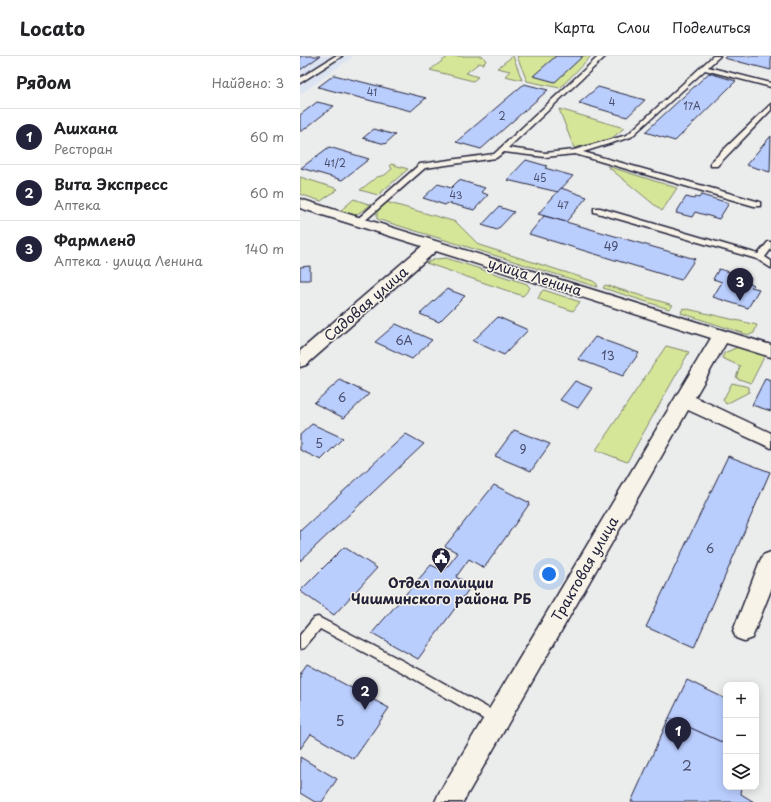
<!DOCTYPE html>
<html lang="ru">
<meta charset="utf-8">
<style>
:root{--surface:#fff;--page:#f6f6f6;--text:#202124;--muted:#757577;--line:#e0e0e0;--accent:#22223b}
body{margin:0;font-family:"Playpen Sans",sans-serif;background:var(--page);color:var(--text)}
.controls{position:absolute;right:12px;bottom:12px;display:grid;overflow:hidden;border-radius:8px;box-shadow:0 2px 10px #0003}
.controls button{width:36px;height:36px;display:grid;place-items:center;padding:0;border:0;border-bottom:1px solid var(--line);background:var(--surface);color:var(--text);font:20px sans-serif}
.you{position:absolute;left:249px;top:518px;width:14px;height:14px;margin:-10px;border:3px solid #fff;border-radius:50%;background:#1a73e8;box-shadow:0 0 0 6px #1a73e833}
.badge{display:grid;place-items:center;width:26px;height:26px;border-radius:50%;background:var(--accent);color:#fff;font-size:13px;font-weight:700}
.pin{position:absolute;translate:-50% -33px;filter:drop-shadow(0 1px 2px #0008)}
.pin::after{content:'';position:absolute;top:21px;width:14px;height:12px;background:inherit;clip-path:polygon(0 0,100% 0,50% 100%)}
.list{margin:0;padding:0;list-style:none}
h2{display:flex;justify-content:space-between;align-items:center;height:52px;margin:0;padding:0 16px;font-size:17px}
h2 small{font-size:13px;font-weight:400;color:var(--muted)}
.list li{display:grid;grid-template-columns:26px 1fr auto;gap:12px;align-items:center;box-sizing:border-box;height:56px;padding:0 16px;border-top:1px solid var(--line)}
.list b{display:block;font-size:15px;white-space:nowrap}
.list p{margin:0;font-size:13px;white-space:nowrap;color:var(--muted)}
.list em{font-size:13px;font-style:normal;color:var(--muted)}
.icon{flex:none;width:22px;height:22px;fill:none;stroke:currentColor;stroke-width:2;stroke-linecap:round;stroke-linejoin:round}
.map{position:relative;flex:none;width:471px;height:746px;overflow:hidden}
header{display:flex;align-items:center;gap:24px;box-sizing:border-box;height:56px;padding:0 20px;background:var(--surface);border-bottom:1px solid var(--line)}
header strong{font-size:19px}
nav{display:flex;gap:22px;margin-inline-start:auto;font-size:14px}
main{display:flex}
aside{flex:1;background:var(--surface)}
.map>svg:first-child{display:block}
</style>
<header>
<strong>Locato</strong>
<nav><a>Карта</a><a>Слои</a><a>Поделиться</a></nav>
</header>
<main>
<aside>
<h2>Рядом<small>Найдено: 3</small></h2>
<ul class="list">
<li><span class="badge">1</span><div><b>Ашхана</b><p>Ресторан</p></div><em>60 m</em></li>
<li><span class="badge">2</span><div><b>Вита Экспресс</b><p>Аптека</p></div><em>60 m</em></li>
<li><span class="badge">3</span><div><b>Фармленд</b><p>Аптека · улица Ленина</p></div><em>140 m</em></li>
</ul>
</aside>
<div class="map">
<svg width="471" height="746" viewBox="0 0 471 746">
<rect width="100%" height="100%" fill="#ebecec"/>
<filter id="ink" filterUnits="userSpaceOnUse"><feTurbulence type="fractalNoise" baseFrequency=".025" numOctaves="2"/><feDisplacementMap in="SourceGraphic" scale="8" xChannelSelector="R" yChannelSelector="G"/><feConvolveMatrix kernelMatrix="1 2 1 2 8 2 1 2 1" color-interpolation-filters="sRGB"/></filter>
<g filter="url(#ink)">
<polygon fill="#dce3f1" points="0,0 54,0 0,38"/>
<g fill="#d6e699" stroke="#7c846a">
<polygon points="149,0 183,0 186,5 183,8 179,7 166,17 178,21 173,25 130,14"/>
<polygon points="213,0 222,24 205,20 210,15 197,12"/>
<polygon points="217,0 291,0 260,32 227,25"/>
<polygon points="259,53 324,72 311,83 274,92"/>
<polygon points="91,108 108,113 78,139 60,134 77,121 85,119 92,113 90,109"/>
<polygon points="307,110 377,132 362,155"/>
<polygon points="0,121 38,133 21,145 0,138"/>
<polygon points="54,143 71,149 54,160 39,156"/>
<polygon points="86,146 156,166 179,189 293,225 297,228 297,231 77,163 77,154"/>
<polygon points="146,202 227,228 230,232 223,240 126,207 136,203"/>
<polygon points="305,229 373,249 369,253 303,232"/>
<polygon points="244,234 280,246 273,255 238,243 241,236"/>
<polygon points="383,252 457,269 454,277 449,279 381,257"/>
<polygon points="366,290 389,296 327,406 296,394"/>
<polygon points="438,291 465,299 451,327 436,322 440,310 422,302 424,297"/>
<polygon points="432,327 449,331 449,336 426,348 423,344"/>
</g>
<g fill="#bacefe" stroke="#22223b">
<polygon points="0,0 20,0 0,14"/>
<polygon points="256,0 283,0 255,26 233,20"/>
<polygon points="426,0 471,0 471,14 424,2"/>
<polygon points="409,17 436,25 375,85 345,76"/>
<polygon points="34,19 126,42 111,55 18,31"/>
<polygon points="224,28 248,34 181,93 156,86"/>
<polygon points="298,31 345,44 327,61 279,47"/>
<polygon points="17,46 34,50 2,75 0,75 0,59"/>
<polygon points="74,73 95,79 85,88 63,82"/>
<polygon points="471,80 470,116 446,109"/>
<polygon points="29,91 69,103 42,124 1,112"/>
<polygon points="226,104 247,110 245,112 273,120 258,136 207,124"/>
<polygon points="159,124 185,132 181,136 188,139 174,154 148,147 145,149 123,142 138,128 151,132"/>
<polygon points="261,132 287,141 266,166 238,158"/>
<polygon points="401,139 429,147 419,163 395,156 392,161 376,157 386,141 394,143 395,141 399,142"/>
<polygon points="199,151 214,156 197,174 182,169"/>
<polygon points="244,160 266,166 395,203 381,224 229,178"/>
<polygon points="10,210 10,224 0,224 0,211"/>
<polygon points="419,213 451,222 449,227 453,229 451,231 459,233 448,252 413,241 422,226 413,223"/>
<polygon points="147,233 165,240 139,266 120,258"/>
<polygon points="198,261 228,274 204,299 173,285"/>
<polygon points="96,268 132,284 112,303 75,286"/>
<polygon points="295,281 339,297 323,320 278,303"/>
<polygon points="465,323 471,325 471,355 452,349"/>
<polygon points="40,324 69,338 44,362 14,347"/>
<polygon points="275,325 292,332 278,352 260,344"/>
<polygon points="12,368 43,382 21,404 0,394 0,379"/>
<polygon points="214,374 250,388 231,415 195,400"/>
<polygon points="106,378 124,388 0,505 0,475"/>
<polygon points="428,400 470,416 394,592 346,571"/>
<polygon points="194,429 230,447 184,512 169,503 156,521 172,529 118,603 72,577 131,509 144,515 158,497 145,490"/>
<polygon points="44,491 77,512 34,559 0,535"/>
<polygon points="7,608 89,652 54,703 11,678 0,693 0,618"/>
<polygon points="387,624 426,643 426,679 423,687 369,662"/>
<polygon points="369,662 426,688 426,731 442,731 441,738 454,746 331,746"/>
<polygon points="0,701 37,723 22,746 15,746 0,737"/>
</g>
<g fill="none" stroke-linecap="round" stroke-linejoin="round">
<defs>
<g id="lane">
<polygon points="35,0 42,0 0,27 0,22"/>
<polygon points="299,0 306,0 208,92 245,97 274,94 327,79 413,0 420,0 408,11 471,27 471,31 405,14 331,81 283,96 460,146 460,150 454,150 275,98 245,101 204,96 196,102 125,112 61,168 58,168 54,166 120,108 194,98"/>
<polygon points="471,48 471,54 417,110 411,110 411,106"/>
<polygon points="294,152 300,152 458,198 468,186 471,186 471,193 465,201 471,205 471,212 457,203 294,156"/>
<polygon points="18,561 124,616 202,660 204,664 202,668 197,670 192,668 116,624 20,573 4,592 0,593 0,579 14,562"/>
</g>
<g id="street">
<polygon points="0,143 471,289 471,301 426,287 395,341 471,377 471,392 388,354 163,746 135,746 139,737 411,282 136,195 6,309 0,311 0,295 122,190 0,152"/>
<polygon points="471,496 471,534 452,582 444,585 436,582 433,575 460,505 463,499"/>
</g>
</defs>
<use href="#lane" stroke="#22223b" stroke-width="3"/>
<use href="#street" stroke="#22223b" stroke-width="3"/>
<use href="#lane" fill="#f7f3e8" fill-rule="evenodd"/>
<use href="#street" fill="#f7f3e8" fill-rule="evenodd"/>
</g>
</g>
<defs>
<symbol id="civic-pin" viewBox="-11 -11 22 30"><path d="M0 17L-7.5 6A9.5 9.5 0 1 1 7.5 6Z" fill="#22223b" stroke="#f7f3e8"/><path d="M-.6-6.5H3V-4.5H.6V-3L4-1V1h2V6H-6V1h2V-1L-.6-3ZM-1.2 2.5V6h2.4V2.5Z" fill="#fff"/></symbol>
</defs>
<g fill-rule="evenodd">
<use href="#civic-pin" x="130" y="490" width="22" height="30"/>
</g>
<g text-anchor="middle" stroke-width="3" stroke-linejoin="round" paint-order="stroke">
<g font-size="10" fill="#484d6c">
<text x="72" y="40">41</text>
<text x="312" y="50">4</text>
<text x="392" y="54">17А</text>
<text x="202" y="64">2</text>
<text x="35" y="111">41/2</text>
<text x="240" y="126">45</text>
<text x="156" y="143">43</text>
<text x="263" y="153">47</text>
</g>
<g font-size="12" fill="#484d6c">
<text x="311" y="195">49</text>
<text x="104" y="289">6А</text>
<text x="308" y="304">13</text>
<text x="42" y="346">6</text>
<text x="19" y="392">5</text>
<text x="223" y="398">9</text>
<text x="410" y="497">6</text>
</g>
<g font-size="14" fill="#22223b" stroke="#f7f3e8">
<text transform="translate(235 221) rotate(17)" y="5">улица Ленина</text>
<text transform="translate(66 248) rotate(-41)" y="5">Садовая улица</text>
<text transform="translate(285 513) rotate(-60)" y="5">Трактовая улица</text>
</g>
<g font-size="14" font-weight="bold" fill="#22223b" stroke="#f7f3e8">
<text x="141" y="532">Отдел полиции<tspan x="141" dy="16">Чишминского района РБ</tspan></text>
</g>
<g font-size="14" fill="#484d6c">
<text x="40" y="670">5</text>
<text x="387" y="715">2</text>
</g>
</g>
</svg>
<div class="controls">
<button>+</button>
<button>−</button>
<button><svg class="icon" aria-label="layers" viewBox="0 0 24 24"><path d="M12 4l9 5-9 5-9-5zM3 14l9 5 9-5"/></svg></button>
</div>
<div class="you"></div>
<div class="pin badge" style="left:378px;top:694px">1</div>
<div class="pin badge" style="left:65px;top:654px">2</div>
<div class="pin badge" style="left:440px;top:245px">3</div>
</div>
</main>
